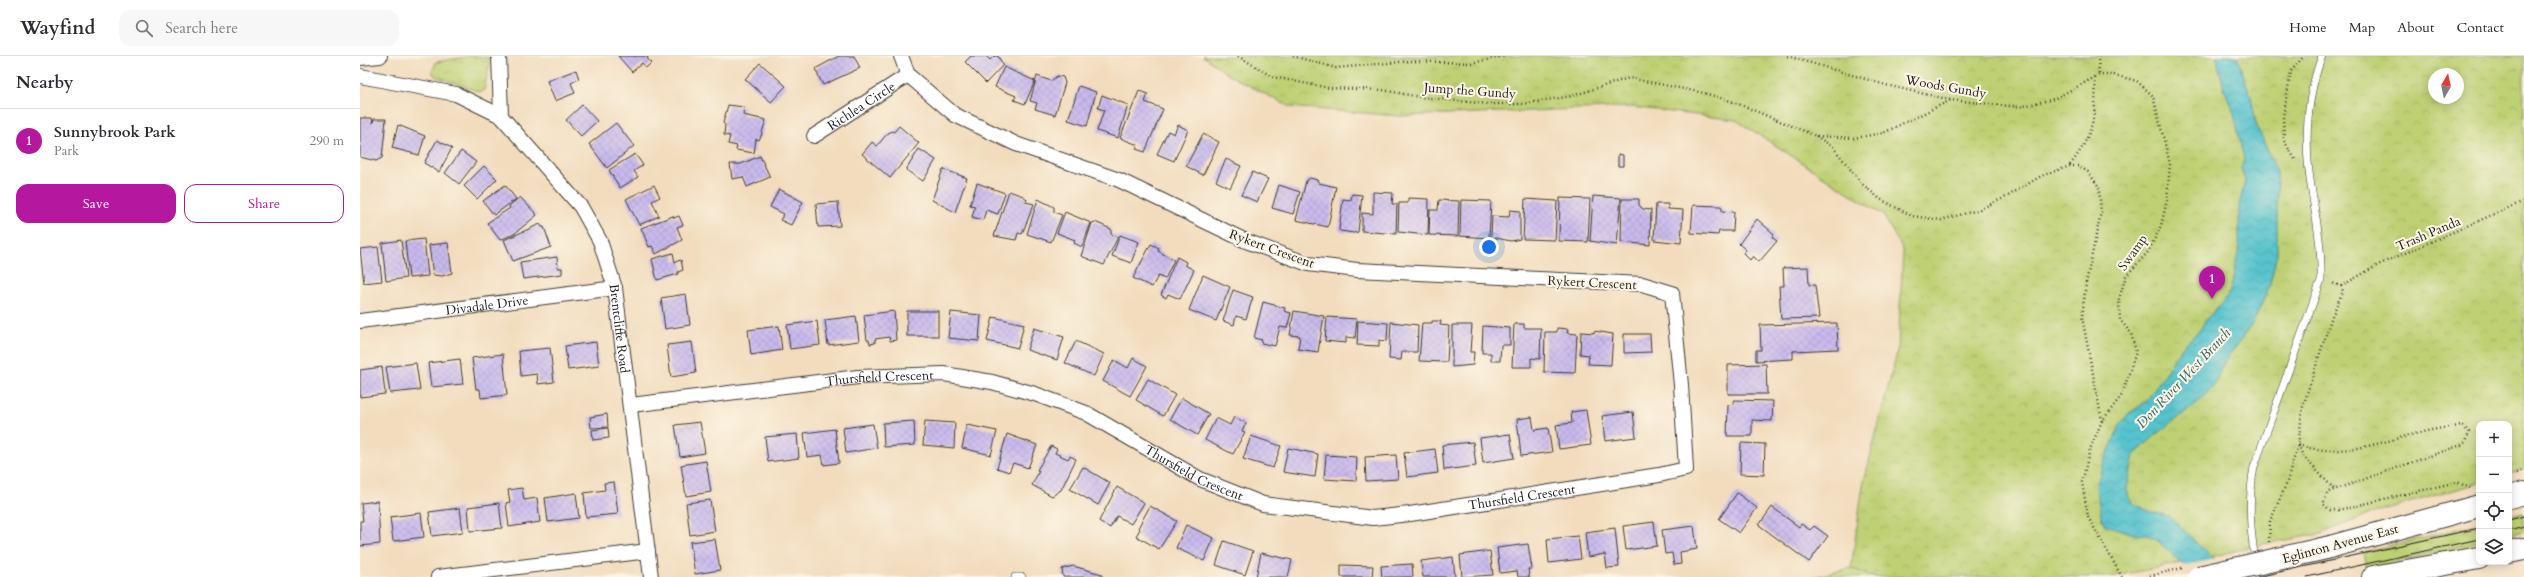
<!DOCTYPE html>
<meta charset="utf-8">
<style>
:root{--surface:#fff;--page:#f7f7f7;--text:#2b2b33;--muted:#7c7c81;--line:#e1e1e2;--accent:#b5179e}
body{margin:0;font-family:Cardo,serif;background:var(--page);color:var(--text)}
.controls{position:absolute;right:12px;bottom:12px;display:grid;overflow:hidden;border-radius:8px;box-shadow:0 2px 10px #0003}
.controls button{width:36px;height:36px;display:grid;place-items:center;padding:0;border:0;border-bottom:1px solid var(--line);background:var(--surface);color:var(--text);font:20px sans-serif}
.compass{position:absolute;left:2068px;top:12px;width:36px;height:36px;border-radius:50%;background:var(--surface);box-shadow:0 2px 10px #0003;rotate:9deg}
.you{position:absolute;left:1129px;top:191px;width:14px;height:14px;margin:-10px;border:3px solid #fff;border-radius:50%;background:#1a73e8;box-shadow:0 0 0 6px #1a73e833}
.badge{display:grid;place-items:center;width:26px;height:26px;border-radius:50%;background:var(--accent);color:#fff;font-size:13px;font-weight:700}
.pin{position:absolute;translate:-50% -33px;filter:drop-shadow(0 1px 2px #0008)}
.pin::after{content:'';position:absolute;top:21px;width:14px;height:12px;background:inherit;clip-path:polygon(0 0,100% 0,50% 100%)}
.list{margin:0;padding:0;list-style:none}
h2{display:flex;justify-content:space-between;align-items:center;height:52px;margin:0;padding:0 16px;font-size:17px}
h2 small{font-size:13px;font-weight:400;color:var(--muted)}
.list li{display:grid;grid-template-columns:26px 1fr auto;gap:12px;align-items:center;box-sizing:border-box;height:64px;padding:0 16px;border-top:1px solid var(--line)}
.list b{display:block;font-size:15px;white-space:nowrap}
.list p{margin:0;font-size:13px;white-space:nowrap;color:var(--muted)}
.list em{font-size:13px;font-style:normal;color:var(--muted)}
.actions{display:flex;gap:8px;padding:12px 16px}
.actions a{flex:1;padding:9px 0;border:1px solid var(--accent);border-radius:12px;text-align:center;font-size:14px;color:var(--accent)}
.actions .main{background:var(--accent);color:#fff}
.icon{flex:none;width:22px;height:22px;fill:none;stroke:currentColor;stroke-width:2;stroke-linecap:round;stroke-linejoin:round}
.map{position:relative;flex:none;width:2164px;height:521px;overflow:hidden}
header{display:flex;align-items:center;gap:24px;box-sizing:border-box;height:56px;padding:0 20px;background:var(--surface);border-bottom:1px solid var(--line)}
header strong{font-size:19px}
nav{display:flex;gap:22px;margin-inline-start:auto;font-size:14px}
.search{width:280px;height:36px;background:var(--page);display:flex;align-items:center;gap:10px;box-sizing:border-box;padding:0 14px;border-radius:12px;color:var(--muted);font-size:15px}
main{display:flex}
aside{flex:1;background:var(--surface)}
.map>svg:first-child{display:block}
</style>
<header>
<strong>Wayfind</strong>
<div class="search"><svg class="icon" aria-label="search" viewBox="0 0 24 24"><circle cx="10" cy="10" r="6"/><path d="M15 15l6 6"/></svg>Search here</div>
<nav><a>Home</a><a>Map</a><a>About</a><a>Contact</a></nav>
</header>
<main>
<aside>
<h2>Nearby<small></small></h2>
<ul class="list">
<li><span class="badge">1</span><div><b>Sunnybrook Park</b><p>Park</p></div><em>290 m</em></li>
</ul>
<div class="actions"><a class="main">Save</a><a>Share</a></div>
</aside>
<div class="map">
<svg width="2164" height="521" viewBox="0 0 2164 521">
<defs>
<pattern id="grass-tufts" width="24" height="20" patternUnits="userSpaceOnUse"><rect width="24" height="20" fill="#bed073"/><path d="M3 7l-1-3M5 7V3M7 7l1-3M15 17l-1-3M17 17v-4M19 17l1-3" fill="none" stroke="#a3b263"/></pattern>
<pattern id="park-crowns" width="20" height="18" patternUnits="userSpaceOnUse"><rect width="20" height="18" fill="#bed073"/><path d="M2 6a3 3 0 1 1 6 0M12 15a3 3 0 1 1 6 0" fill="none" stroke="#a3b263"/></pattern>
<pattern id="water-waves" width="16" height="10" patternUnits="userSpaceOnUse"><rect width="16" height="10" fill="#56c3cd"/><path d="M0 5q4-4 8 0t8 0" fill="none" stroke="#4aa7af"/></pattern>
<pattern id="building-cross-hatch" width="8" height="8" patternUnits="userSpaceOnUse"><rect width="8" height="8" fill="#c9baed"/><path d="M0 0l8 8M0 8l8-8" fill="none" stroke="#ac9fcb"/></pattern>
</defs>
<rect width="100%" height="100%" fill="#fcf5e5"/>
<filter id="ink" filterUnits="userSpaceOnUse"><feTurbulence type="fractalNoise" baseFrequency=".025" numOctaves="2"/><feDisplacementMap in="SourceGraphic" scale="8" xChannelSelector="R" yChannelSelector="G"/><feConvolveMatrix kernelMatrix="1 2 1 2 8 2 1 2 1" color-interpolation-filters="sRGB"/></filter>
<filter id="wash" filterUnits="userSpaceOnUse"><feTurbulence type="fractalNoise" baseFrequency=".012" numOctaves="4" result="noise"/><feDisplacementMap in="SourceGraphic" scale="16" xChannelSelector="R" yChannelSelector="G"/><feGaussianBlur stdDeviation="0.9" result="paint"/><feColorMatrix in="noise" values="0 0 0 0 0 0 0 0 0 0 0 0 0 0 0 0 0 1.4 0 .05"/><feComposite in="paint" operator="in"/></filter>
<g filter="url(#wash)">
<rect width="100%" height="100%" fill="#f2dcbd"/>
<g fill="url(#grass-tufts)" stroke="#6d7648">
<polygon points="112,0 131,2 124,34 120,36 75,20 72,16 76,6"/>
<polygon points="2164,457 2164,475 2149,478 2149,461"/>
<polygon points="2119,468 2119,486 2007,513 2004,496"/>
<polygon points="1491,512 1516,521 1454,521"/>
</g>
<path fill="url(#park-crowns)" stroke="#6d7648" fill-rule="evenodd" d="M843 0H2164V412L2149 417V368H2119V427L2013 457 1960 478 1903 488 1851 501 1751 521H1516L1491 512 1503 429 1538 292 1543 194 1523 159 1376 64 1271 51 1040 60 930 51 869 19ZM2074 18H2098V42H2074Z"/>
<polygon fill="url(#water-waves)" stroke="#397074" points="1856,0 1877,0 1892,44 1896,68 1917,116 1917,198 1909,232 1893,267 1861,311 1856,327 1842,343 1796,379 1774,399 1767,433 1769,442 1775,448 1791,456 1809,460 1867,516 1836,521 1797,484 1785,478 1777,479 1745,469 1742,464 1736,431 1743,408 1760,369 1769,357 1786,346 1822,291 1840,274 1847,262 1863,247 1871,233 1879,191 1879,151 1885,125 1881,112 1884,103 1874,57 1864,32"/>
<polygon fill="#f2dcbd" points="1855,503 1869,515 1833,521 1821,510"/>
<g id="blocks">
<g fill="url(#building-cross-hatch)">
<polygon points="258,0 289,0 287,2 291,7 286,12 282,7 272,16"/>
<polygon points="479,0 494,0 500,12 463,29 455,13"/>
<polygon points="611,0 626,0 630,4 634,0 638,0 643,9 626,27 605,6"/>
<polygon points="400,7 426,30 411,46 385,23"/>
<polygon points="644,11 675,25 665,48 654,44 656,40 635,31"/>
<polygon points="216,14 219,23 211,27 215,37 195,45 187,25"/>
<polygon points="677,20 691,25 697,20 703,21 705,27 695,59 675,53 677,47 670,45"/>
<polygon points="719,30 736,36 727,70 708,64"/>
<polygon points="779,35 788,38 785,46 803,53 785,96 776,93 778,89 760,82"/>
<polygon points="742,39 768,49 758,82 737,75 744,54 738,52"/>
<polygon points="222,49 237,65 221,80 206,64"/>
<polygon points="368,49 384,51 383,59 406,64 401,80 399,84 396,83 394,97 376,94 377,90 368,88 370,80 364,79 365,69 363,67"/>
<polygon points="0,62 12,62 13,67 14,63 26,63 22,102 16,105 0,101"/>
<polygon points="256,67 274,90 247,112 229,88"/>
<polygon points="38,69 65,80 59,99 32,92"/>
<polygon points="818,69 828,74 814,105 797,98 808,75 814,78"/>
<polygon points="539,70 559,87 530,122 502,98 512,86 517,90 527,78 532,75 534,76"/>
<polygon points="843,78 859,86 843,119 826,110"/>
<polygon points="77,84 92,92 79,116 64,107"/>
<polygon points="559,93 576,104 563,125 546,114"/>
<polygon points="101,95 116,106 99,128 85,117"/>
<polygon points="275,98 283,109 274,115 278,121 260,132 249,114"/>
<polygon points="1258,98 1263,99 1263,110 1258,110"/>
<polygon points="400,100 410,121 387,131 383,121 372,123 370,108 381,108"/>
<polygon points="866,103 881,110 870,132 856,125"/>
<polygon points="124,110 137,123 117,143 104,130"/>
<polygon points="583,113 607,122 595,156 572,144"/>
<polygon points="892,116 908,123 897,146 881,139"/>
<polygon points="950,122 957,124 959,127 976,131 968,171 936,164 946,125"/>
<polygon points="617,127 645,137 638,158 626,154 623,164 612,161 615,150 610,149"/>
<polygon points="145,129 156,143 134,159 123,145"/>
<polygon points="294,129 300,141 292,145 299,160 279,169 266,143"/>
<polygon points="919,129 940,136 933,158 912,152"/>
<polygon points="419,133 443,146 431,169 420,164 424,158 410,151"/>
<polygon points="649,135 663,140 667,143 666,146 674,148 662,178 658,177 656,184 634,180"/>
<polygon points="1013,136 1033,137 1032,148 1037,148 1036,178 1002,175 1002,157 1013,158"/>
<polygon points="992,138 1002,139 998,176 994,177 980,175 979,173 983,143 991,144"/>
<polygon points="1233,140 1261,142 1257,189 1230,185"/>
<polygon points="160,141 177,159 154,178 140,184 127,167 150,152 149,150"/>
<polygon points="1048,142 1069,143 1068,179 1038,176 1039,147 1048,147"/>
<polygon points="1200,142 1230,143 1228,186 1199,185"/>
<polygon points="678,143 694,151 694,156 702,159 691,186 667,178"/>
<polygon points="1165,143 1197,145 1195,184 1163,183"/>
<polygon points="1262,143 1279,143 1279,149 1283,153 1291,154 1290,189 1261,186"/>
<polygon points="1079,144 1099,145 1098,180 1069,179 1070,154 1078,154"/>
<polygon points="1101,144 1131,145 1129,182 1100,180"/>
<polygon points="478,146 480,170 458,171 456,148"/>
<polygon points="1296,148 1308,148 1308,153 1323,154 1321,187 1294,184"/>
<polygon points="1333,149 1360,150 1362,151 1362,155 1374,156 1373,175 1359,175 1358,179 1331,177"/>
<polygon points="1150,154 1160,155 1160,183 1151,185 1131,181 1132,160 1149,161"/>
<polygon points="705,156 731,167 722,191 714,187 715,184 697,177"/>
<polygon points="313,160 314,162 319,160 323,169 317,171 322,184 296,198 292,190 289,191 281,172"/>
<polygon points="1397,163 1414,178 1412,181 1417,185 1399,206 1393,200 1390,204 1383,197 1386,194 1379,188"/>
<polygon points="735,166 751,173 751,178 758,181 744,209 721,200 732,167"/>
<polygon points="180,168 182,171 184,171 191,191 153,205 144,184"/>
<polygon points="760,179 779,186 771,207 752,200"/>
<polygon points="64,183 68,220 49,222 45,185"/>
<polygon points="41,184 46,222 26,225 22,187"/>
<polygon points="88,187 92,217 82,220 73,219 69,189"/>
<polygon points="791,188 799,192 798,195 814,204 805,223 798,220 792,231 773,222"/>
<polygon points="18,191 22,225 4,227 0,193"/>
<polygon points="313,197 315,206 321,204 323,214 318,216 318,218 297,224 292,203"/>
<polygon points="197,201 198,212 202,212 202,218 163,223 160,206"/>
<polygon points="817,201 826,206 825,209 834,214 820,243 808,238 806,242 801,239"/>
<polygon points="1448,211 1449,229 1455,229 1459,262 1421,263 1419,230 1424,230 1423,212"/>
<polygon points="843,219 870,231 856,265 829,254"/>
<polygon points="873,234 893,241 886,263 876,260 874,269 863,265"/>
<polygon points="326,238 330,269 305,273 301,242"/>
<polygon points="903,246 925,252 924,255 931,257 927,272 920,271 915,290 901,287 902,284 894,282"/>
<polygon points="534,255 536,284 530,285 529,281 515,283 515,287 510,288 509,284 507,284 504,259"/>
<rect x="547" y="255" width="31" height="25"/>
<polygon points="934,255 964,260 958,296 938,293 940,280 930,279"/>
<polygon points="591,256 621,259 619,285 588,282"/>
<polygon points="496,260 499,285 468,289 465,264"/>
<polygon points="633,261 664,268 658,292 627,285"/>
<polygon points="967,261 997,263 995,282 986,281 986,287 965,285"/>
<polygon points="457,265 460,289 430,293 427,269"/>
<polygon points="998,265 1028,267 1027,285 1019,284 1019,290 997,289"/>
<polygon points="1072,265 1081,265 1080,269 1089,270 1087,306 1059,305 1062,267 1072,267"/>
<polygon points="1031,266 1058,269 1057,296 1042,296 1041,304 1029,303"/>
<polygon points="1477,267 1478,293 1433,295 1433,303 1396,305 1396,294 1401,294 1400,269"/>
<polygon points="1154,268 1164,268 1164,272 1181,272 1180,303 1171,302 1171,311 1152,311"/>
<polygon points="1092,269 1112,269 1110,296 1114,296 1113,309 1092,311"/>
<polygon points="419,270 422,294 391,299 388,274"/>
<polygon points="1123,270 1150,272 1150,289 1141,289 1140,305 1131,305 1131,297 1122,297"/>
<polygon points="674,272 704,281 697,304 667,294"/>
<polygon points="1197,272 1208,273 1207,277 1217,278 1215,317 1184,316 1185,276 1197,276"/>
<polygon points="1234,275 1253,278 1251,309 1228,308 1229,299 1220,298 1221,276 1234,277"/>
<polygon points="1264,278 1290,278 1291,296 1264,297"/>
<polygon points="716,285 744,298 734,320 705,307"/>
<polygon points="236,286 239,310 208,314 205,290"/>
<polygon points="332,286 336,317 311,321 307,289"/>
<polygon points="190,292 194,326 178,328 177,318 161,320 159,295"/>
<polygon points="143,298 147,339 121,342 120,333 116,333 112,302"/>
<polygon points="773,302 787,310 770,340 743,325 754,304 768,312"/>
<polygon points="100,303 103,328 71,331 68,307"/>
<polygon points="56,307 60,334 30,337 26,311"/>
<polygon points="1406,308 1407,338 1368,338 1368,309"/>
<polygon points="22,311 25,338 0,341 0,314"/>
<polygon points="788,323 815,339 803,360 776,344"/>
<polygon points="822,342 849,358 837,379 810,363"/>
<polygon points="1374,344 1413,345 1412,365 1392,364 1392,380 1367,380 1368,349 1374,348"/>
<polygon points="1226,354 1231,389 1199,393 1196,369 1212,367 1211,356"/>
<polygon points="1273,356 1276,381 1245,385 1242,360"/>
<polygon points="247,358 248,371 231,372 230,361"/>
<polygon points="874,361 886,367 882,375 885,376 873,398 845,384 856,362 870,369"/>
<polygon points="1172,361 1174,374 1188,372 1192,396 1161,400 1157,363"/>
<polygon points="554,365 555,389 524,391 523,367"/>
<polygon points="565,365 595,367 594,392 563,389"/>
<polygon points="340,366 345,397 320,401 315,369"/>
<polygon points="513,368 517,392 486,397 483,372"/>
<polygon points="607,369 637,375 631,399 602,392"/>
<polygon points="248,372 249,382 233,384 232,374"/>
<polygon points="475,373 479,407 464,409 462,399 447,401 444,377"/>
<polygon points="437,378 439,402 408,406 405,381"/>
<polygon points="647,378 677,389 668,412 653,407 649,416 637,412"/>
<polygon points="1150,378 1154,402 1123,407 1120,382"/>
<polygon points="891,380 921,390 913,412 883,403"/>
<polygon points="1113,386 1116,410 1084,414 1082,389"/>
<polygon points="1381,387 1405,388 1404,419 1380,418"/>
<polygon points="691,390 697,393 695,397 708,403 710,400 716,403 701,434 692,440 672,429 679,415 677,414"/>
<polygon points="928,392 958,398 955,421 923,416"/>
<polygon points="1075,393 1078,417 1047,421 1044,397"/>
<polygon points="966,399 997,401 996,425 964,423"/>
<polygon points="1036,399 1038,423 1006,425 1005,401"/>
<polygon points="346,405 351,436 326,440 321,409"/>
<polygon points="723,411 750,427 738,449 710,433"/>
<polygon points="254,426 258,458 226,461 224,437 245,434 244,427"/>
<polygon points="757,431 784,447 771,468 757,460 750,472 739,465"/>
<polygon points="162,432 164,444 177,442 180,466 149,471 146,447 150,446 148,434"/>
<polygon points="216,437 219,462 188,466 185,442"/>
<polygon points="1377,437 1397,452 1379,477 1359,463"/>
<polygon points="350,444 355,475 330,479 326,447"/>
<polygon points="18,445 20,488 0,490 0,465 3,465 1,447"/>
<polygon points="139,447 142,472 110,475 108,451"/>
<polygon points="790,450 817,465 799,493 776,480 780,473 778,472"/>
<polygon points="1412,451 1439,471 1441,468 1450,474 1454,470 1468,480 1449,506 1399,469"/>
<polygon points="100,452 103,476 72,480 69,456"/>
<polygon points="61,457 64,481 33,485 30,461"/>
<polygon points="1294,466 1297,490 1266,494 1263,470"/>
<polygon points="826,469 854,482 844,505 816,492"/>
<polygon points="1334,470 1337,493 1320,496 1321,508 1314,509 1312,497 1305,498 1302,474"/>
<polygon points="1255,472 1259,511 1247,512 1245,498 1228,501 1225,476"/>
<polygon points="1218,480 1221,503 1189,507 1187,483"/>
<polygon points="355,483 360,514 335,518 330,486"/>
<polygon points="864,485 893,495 885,519 856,509"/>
<polygon points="1168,488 1172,513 1168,513 1169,521 1158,521 1157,515 1140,517 1137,492"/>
<polygon points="1130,495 1133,519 1102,521 1100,499"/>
<polygon points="901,497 932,504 928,521 896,521"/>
<polygon points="1093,501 1095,521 1063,521 1061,505"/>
<polygon points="1052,508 1053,521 1022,521 1021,510"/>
<polygon points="981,509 1013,510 1012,521 981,521"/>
<polygon points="713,510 742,518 742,521 703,521 702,513"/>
</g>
</g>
</g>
<g filter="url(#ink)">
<use href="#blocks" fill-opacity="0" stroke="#3c3934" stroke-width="1"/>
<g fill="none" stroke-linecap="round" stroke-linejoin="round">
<defs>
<g id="service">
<polyline points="655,521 662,521"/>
<path d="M1898 521C1891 484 1887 449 1894 411L1961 224C1962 191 1956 162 1951 130 1944 86 1946 42 1962 0"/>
</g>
<g id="minor">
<polyline points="139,0 141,60"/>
<polyline points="0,2 20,0"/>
<path id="s1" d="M0 20 96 38 141 60 221 151 240 185 255 232 291 521"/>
<path id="s2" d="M454 80 548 19"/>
<path id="s3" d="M0 265 255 232"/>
<path id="s4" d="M271 349 498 321 584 318 632 326 675 338 726 357 840 423 903 448 1013 462 1050 458 1299 419 1326 413 1321 329 1312 237 1282 228 997 214 948 208 886 185 759 124 656 88 595 59 548 19 541 0"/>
<polyline points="78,521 288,495"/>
</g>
<g id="primary">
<polyline points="2149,441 2164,437"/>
<polyline points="1966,492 2119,450"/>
<polyline points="2149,496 2164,493"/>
<polyline points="2013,521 2119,502"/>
</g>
</defs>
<use href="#service" stroke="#3c3934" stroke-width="8"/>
<use href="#minor" stroke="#3c3934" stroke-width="16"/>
<use href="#primary" stroke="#3c3934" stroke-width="24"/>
<g stroke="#3c3934" stroke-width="2.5" stroke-dasharray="1 3" stroke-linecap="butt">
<polyline points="878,0 913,21 969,32 1023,34 1060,41 1129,48 1162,48 1212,40 1269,22 1344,37 1371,45 1456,80 1494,82 1523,77 1591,44"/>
<polyline points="933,0 976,12 1051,5 1111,7 1146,0"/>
<polyline points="1427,0 1526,29 1591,44 1659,51 1694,43 1739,19 1754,19 1777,25 1793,40 1810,108 1807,144 1801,170 1788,196 1766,220 1759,243 1760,264 1771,277 1776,296 1762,339 1742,365 1730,393 1722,426 1728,461 1762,521"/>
<polyline points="1738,0 1739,19"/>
<polyline points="1456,80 1473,91 1502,128 1520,143 1552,160 1581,164 1618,154 1648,140 1681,120 1710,110 1719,110 1728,116 1739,131 1741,156 1726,227 1722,261 1742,365"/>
<polyline points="1935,103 1924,85 1923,61 1931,15 1944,0"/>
<path d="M1710 109C1733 80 1737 58 1735 21"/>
<polyline points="1981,230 2020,208 2164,145"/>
<path d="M1938 389C1995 407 2046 372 2103 370L2109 376 2106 386 2101 389 1968 436 1963 448 1970 454H1978L2097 426 2110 432"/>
<polyline points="1938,389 1943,400 1974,433"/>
<polyline points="2153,418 2164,415"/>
<polyline points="1909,486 1910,465 1926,429 1938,389 1943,350 1972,260 1983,235 1981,230 1972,227"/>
</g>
<use href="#service" stroke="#fff" stroke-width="7"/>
<use href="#minor" stroke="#fff" stroke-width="14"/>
<use href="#primary" stroke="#fff" stroke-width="22"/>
<g stroke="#1c1c1c" stroke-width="1">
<polyline points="2149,464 2164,460"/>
<polyline points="2149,475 2164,471"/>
<polyline points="1897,521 2119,472"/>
<polyline points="1947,521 2119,483"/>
</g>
<defs>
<polyline id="primary-bridge" points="1839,521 1966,492"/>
</defs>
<use href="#primary-bridge" stroke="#3c3934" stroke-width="24" stroke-linecap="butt"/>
<polyline stroke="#3c3934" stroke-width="2.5" stroke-dasharray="1 3" stroke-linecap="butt" points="1786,521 1822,512"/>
<use href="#primary-bridge" stroke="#fff" stroke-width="22"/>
</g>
</g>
<g text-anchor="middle" stroke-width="4" stroke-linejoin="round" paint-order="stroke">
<g font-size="13" fill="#1c1c1c" stroke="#fcf5e5">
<text transform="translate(1586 30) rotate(10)" y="5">Woods Gundy</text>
<text transform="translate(1110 34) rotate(4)" y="5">Jump the Gundy</text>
<text dy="5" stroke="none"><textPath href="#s2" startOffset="56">Richlea Circle</textPath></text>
<text transform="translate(2068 177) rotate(-23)" y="5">Trash Panda</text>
<text transform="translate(912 192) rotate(20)" y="5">Rykert Crescent</text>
<text transform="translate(1772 196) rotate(-55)" y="5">Swamp</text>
<text transform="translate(1232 226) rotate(3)" y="5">Rykert Crescent</text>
<text dy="5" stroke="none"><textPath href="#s3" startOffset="128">Divadale Drive</textPath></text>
<text dy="5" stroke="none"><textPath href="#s1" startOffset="398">Brentcliffe Road</textPath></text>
<text dy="5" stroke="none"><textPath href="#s4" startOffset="250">Thursfield Crescent</textPath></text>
<text dy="5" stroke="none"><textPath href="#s4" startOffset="586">Thursfield Crescent</textPath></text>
<text dy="5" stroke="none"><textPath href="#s4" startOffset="923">Thursfield Crescent</textPath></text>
<text transform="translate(1980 487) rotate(-15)" y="5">Eglinton Avenue East</text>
</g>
<g font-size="14" font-style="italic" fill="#335f63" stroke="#fcf5e5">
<text transform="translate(1823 322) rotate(-47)" y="5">Don River West Branch</text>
</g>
</g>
</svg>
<div class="controls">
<button>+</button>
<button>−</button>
<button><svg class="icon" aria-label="locate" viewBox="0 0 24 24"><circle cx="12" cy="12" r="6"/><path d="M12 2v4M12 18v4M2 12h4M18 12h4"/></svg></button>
<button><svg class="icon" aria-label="layers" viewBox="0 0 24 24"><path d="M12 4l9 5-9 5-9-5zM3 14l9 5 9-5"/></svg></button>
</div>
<svg class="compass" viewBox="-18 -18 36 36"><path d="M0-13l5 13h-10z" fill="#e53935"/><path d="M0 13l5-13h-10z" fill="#7c7c81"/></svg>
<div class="you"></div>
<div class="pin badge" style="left:1852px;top:243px">1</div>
</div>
</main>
